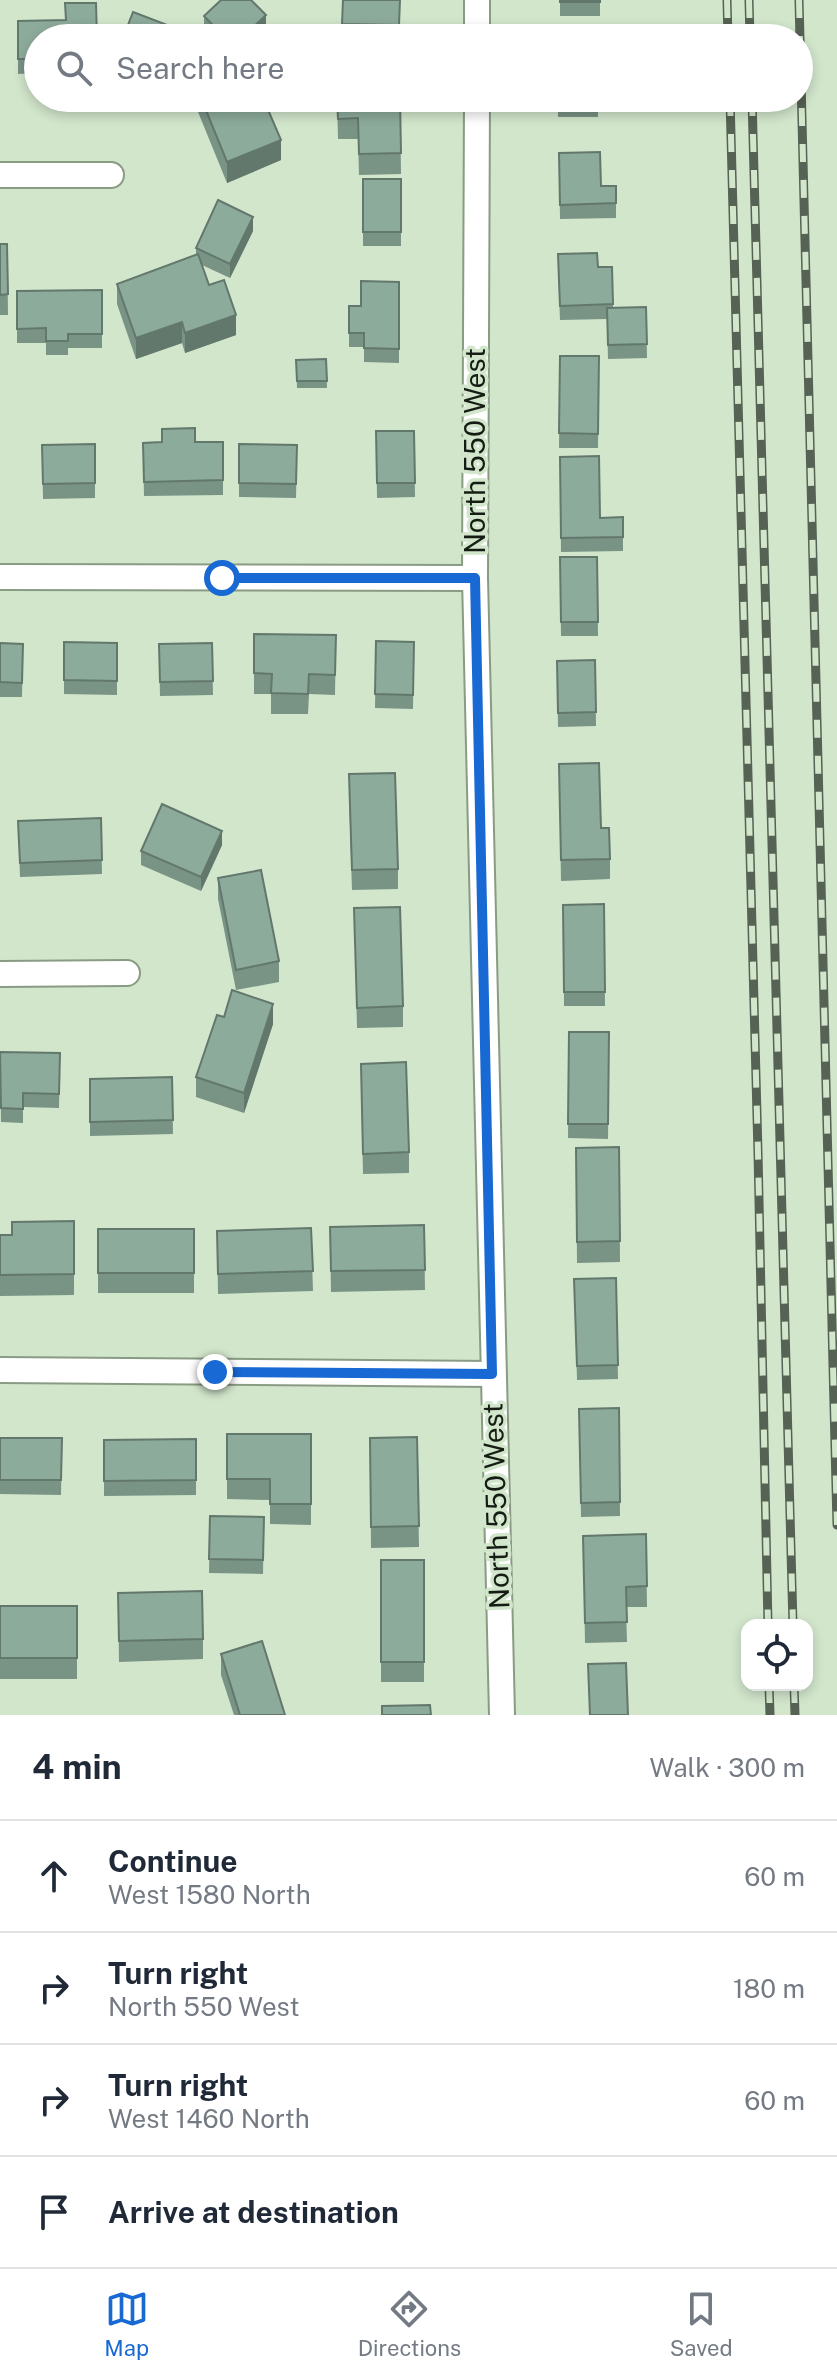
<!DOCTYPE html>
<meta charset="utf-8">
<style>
:root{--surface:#fff;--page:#f6f6f7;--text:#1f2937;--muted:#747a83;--line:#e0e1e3;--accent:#1869d3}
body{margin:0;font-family:"Public Sans",sans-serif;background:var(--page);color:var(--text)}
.controls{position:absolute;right:24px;bottom:24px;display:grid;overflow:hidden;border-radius:16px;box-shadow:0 4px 12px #0003}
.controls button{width:72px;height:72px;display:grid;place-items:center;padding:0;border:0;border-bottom:2px solid var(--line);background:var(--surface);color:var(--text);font:40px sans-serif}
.stop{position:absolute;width:24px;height:24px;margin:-18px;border:6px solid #1869d3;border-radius:50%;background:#fff}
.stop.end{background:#1869d3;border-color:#fff;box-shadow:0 2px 8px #0008}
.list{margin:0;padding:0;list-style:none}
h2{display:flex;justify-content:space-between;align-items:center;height:104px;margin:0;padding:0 32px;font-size:34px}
h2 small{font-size:26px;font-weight:400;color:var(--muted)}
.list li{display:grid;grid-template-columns:52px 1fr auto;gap:24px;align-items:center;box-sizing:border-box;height:112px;padding:0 32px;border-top:2px solid var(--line)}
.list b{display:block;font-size:30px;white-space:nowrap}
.list p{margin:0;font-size:26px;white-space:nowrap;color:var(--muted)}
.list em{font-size:26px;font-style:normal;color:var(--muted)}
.icon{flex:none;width:44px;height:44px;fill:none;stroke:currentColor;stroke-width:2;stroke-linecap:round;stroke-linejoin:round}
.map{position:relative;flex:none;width:837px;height:1715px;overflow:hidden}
.search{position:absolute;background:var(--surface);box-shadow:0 4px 12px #0003;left:24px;right:24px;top:24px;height:88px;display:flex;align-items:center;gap:20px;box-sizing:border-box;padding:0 28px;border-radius:44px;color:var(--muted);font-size:30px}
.sheet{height:552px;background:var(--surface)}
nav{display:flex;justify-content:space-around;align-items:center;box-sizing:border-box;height:112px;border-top:2px solid var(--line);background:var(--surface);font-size:22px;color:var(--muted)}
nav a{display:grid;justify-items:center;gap:4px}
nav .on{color:var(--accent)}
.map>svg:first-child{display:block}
</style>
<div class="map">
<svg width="837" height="1715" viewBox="0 0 837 1715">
<rect width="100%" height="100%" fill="#d2e6cc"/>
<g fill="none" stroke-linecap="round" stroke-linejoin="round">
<defs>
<g id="minor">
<polyline points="477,38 477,0"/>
<polyline points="477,98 475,578 502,1715"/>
<polyline points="0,175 111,175"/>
<polyline points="0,577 475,578"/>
<polyline points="0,974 127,973"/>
<polyline points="0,1370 492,1374"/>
</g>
</defs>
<use href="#minor" stroke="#899b83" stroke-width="28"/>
<use href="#minor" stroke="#fff" stroke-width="24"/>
<defs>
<g id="rail">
<polyline points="727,0 728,38"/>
<polyline points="749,0 750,38"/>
<polyline points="799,0 837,1525"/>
<polyline points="730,98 758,1153 768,1625"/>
<polyline points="752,98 793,1625"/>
<polyline points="769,1685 770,1715"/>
<polyline points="794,1685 795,1715"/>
</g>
</defs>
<use href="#rail" stroke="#566253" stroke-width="9"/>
<use href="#rail" stroke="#d2e6cc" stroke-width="6" stroke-dasharray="18" stroke-linecap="butt"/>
</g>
<g fill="#799385">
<polygon points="400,0 400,38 342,38 342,24"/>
<rect x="560" y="0" width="40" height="16"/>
<polygon points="204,16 266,30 257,38 212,38 204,30"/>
<polygon points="18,21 38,38 38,73 18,74"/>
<polygon points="196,98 263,98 281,160 227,183 196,107"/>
<polygon points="337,98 400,98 401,174 359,175 358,139 338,139"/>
<rect x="558" y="98" width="40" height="19"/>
<polygon points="559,153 601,186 616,186 616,218 560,219"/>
<rect x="363" y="179" width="38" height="67"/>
<polygon points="253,231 230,278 202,265 209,285 236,335 185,353 182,343 136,359 117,304 117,284 196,255 196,248"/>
<polygon points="0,244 7,244 8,315 0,315"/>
<polygon points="612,267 613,308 646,307 647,358 608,359 607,319 560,320 558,269"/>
<polygon points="399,282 399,363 364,362 364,347 349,347 349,306 361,306"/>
<polygon points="102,290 102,348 68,348 68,355 46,355 46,343 17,343 17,291"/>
<polygon points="560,356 599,356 598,448 559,448"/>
<polygon points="326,359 327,388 297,388 296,360"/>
<polygon points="376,431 414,431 415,497 377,498"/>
<polygon points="223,442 223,495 144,496 143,443"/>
<polygon points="95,444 95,498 43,499 42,445"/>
<polygon points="239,444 297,445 296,498 239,497"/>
<polygon points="560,457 600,518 623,517 623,551 561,552"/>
<polygon points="560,557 597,557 598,636 561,636"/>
<polygon points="254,634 336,635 335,695 309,694 308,714 271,714 271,694 254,694"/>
<polygon points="376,641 414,642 413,709 375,708"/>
<polygon points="64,642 117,643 117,695 64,694"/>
<polygon points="0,643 23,644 22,697 0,697"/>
<polygon points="212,643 213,695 160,696 159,644"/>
<polygon points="595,660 596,726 558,727 557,661"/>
<polygon points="559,764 601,828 610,859 610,879 561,881"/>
<polygon points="349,795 398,869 398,889 352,890"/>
<polygon points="101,818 102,874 20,877 18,821"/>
<polygon points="222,845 201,891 141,865 141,851"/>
<polygon points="218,878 279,961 279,982 236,990 218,899"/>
<polygon points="604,904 605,1006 564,1006 563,905"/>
<polygon points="354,908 403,1006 403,1027 357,1028"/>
<polygon points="224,1017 273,1024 244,1113 196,1097 196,1077"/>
<polygon points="569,1032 609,1032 608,1139 568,1138"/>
<polygon points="0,1052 60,1053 59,1108 23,1107 23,1123 1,1122"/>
<polygon points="172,1077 173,1134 90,1136 90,1079"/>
<polygon points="361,1084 409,1152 409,1173 363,1174"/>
<polygon points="619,1147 620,1262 577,1263 576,1148"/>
<polygon points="74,1221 74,1295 0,1296 0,1235 12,1235"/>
<polygon points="424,1225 425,1290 331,1292 330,1227"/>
<polygon points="311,1228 313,1291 218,1294 217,1231"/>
<rect x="98" y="1229" width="96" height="64"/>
<polygon points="616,1278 618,1379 577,1380 574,1279"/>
<polygon points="619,1408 620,1516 581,1517 579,1409"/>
<polygon points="227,1434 311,1434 311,1525 270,1524 270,1500 227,1499"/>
<polygon points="417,1437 419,1547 371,1548 370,1438"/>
<polygon points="0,1438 62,1438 61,1495 0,1494"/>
<polygon points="196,1439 196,1495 104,1496 104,1440"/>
<polygon points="210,1516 264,1517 263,1574 209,1573"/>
<polygon points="646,1534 647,1607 626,1607 627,1642 585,1643 583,1536"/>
<rect x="381" y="1560" width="43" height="122"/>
<polygon points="118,1593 203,1639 203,1659 119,1662"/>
<rect x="0" y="1606" width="77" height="73"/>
<polygon points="221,1654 285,1715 234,1715 221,1675"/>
</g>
<g fill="#63786c">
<polygon points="266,15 266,30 257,38 242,38"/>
<polygon points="281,140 281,160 227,183 227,162"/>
<polygon points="253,217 253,231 230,278 230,264"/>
<polygon points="236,315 236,335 185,353 185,333"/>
<polygon points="182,322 182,343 136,359 136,338"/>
<polygon points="222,831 222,845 201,891 201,877"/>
<polygon points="273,1004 273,1024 244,1113 244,1093"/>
</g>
<g fill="#8dab9b" stroke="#63786c" stroke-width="2">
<polygon points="221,0 251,0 266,15 242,38 225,38 204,16"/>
<polygon points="343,0 400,0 399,25 342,24"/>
<rect x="560" y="0" width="40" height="2"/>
<polygon points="65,3 96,3 97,38 38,38 38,59 18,59 18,21 66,20"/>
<polygon points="133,12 183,31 180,38 123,38"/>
<polygon points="201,98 263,98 281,140 227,162"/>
<polygon points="337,98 400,98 401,153 359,154 358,118 338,119"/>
<rect x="558" y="98" width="40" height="5"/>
<polygon points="600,152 601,186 616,186 616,203 560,205 559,153"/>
<rect x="363" y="179" width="38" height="53"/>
<polygon points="218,200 253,217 230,264 196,248"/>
<polygon points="0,244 7,244 8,294 0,295"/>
<polygon points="597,253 598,267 612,267 613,304 560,306 558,254"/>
<polygon points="198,254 209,285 224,280 236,315 185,333 182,322 136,338 117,284"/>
<polygon points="361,281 399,282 399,349 364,348 364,333 349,333 349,306 361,306"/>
<polygon points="102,290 102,334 68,334 68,341 46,341 46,328 17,329 17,291"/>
<polygon points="646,307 647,344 608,345 607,308"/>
<polygon points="560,356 599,356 598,434 559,433"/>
<polygon points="326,359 327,381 297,381 296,360"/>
<polygon points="195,428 195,442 223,442 223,480 144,482 143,443 162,442 162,429"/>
<polygon points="376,431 414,431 415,483 377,483"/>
<polygon points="95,444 95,483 43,484 42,445"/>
<polygon points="239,444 297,445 296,484 239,483"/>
<polygon points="599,456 600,518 623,517 623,537 561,538 560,457"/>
<polygon points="560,557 597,557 598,622 561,622"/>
<polygon points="254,634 336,635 335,675 309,674 308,694 271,693 272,674 254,673"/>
<polygon points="376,641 414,642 413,695 375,694"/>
<polygon points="64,642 117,643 117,681 64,680"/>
<polygon points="0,643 23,644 22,683 0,682"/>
<polygon points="212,643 213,681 160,682 159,644"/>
<polygon points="595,660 596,712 558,713 557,661"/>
<polygon points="599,763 601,828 609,828 610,859 561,860 559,764"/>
<polygon points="395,773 398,869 352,870 349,774"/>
<polygon points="162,804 222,831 201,877 141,851"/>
<polygon points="101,818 102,860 20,863 18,821"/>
<polygon points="261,870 279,961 236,970 218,878"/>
<polygon points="604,904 605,992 564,992 563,905"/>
<polygon points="400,907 403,1006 357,1008 354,908"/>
<polygon points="232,990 273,1004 244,1093 196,1077 217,1015 224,1017"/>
<polygon points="569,1032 609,1032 608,1124 568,1124"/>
<polygon points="0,1052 60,1053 59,1094 23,1093 23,1109 1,1108"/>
<polygon points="406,1062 409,1152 363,1154 361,1064"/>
<polygon points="172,1077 173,1120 90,1122 90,1079"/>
<polygon points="619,1147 620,1241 577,1242 576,1148"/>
<polygon points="74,1221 74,1274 0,1275 0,1235 12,1235 12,1222"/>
<polygon points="424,1225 425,1270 331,1271 330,1227"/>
<polygon points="311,1228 313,1271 218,1274 217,1231"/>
<rect x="98" y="1229" width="96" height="44"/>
<polygon points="616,1278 618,1365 577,1366 574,1279"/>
<polygon points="619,1408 620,1502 581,1503 579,1409"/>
<polygon points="227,1434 311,1434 311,1504 270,1504 270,1479 227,1479"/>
<polygon points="417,1437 419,1526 371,1527 370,1438"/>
<polygon points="0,1438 62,1438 61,1480 0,1480"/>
<polygon points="196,1439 196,1480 104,1481 104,1440"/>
<polygon points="210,1516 264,1517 263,1560 209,1559"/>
<polygon points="646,1534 647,1586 626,1587 627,1622 585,1623 583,1536"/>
<rect x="381" y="1560" width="43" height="102"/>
<polygon points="202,1591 203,1639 119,1641 118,1593"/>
<rect x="0" y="1606" width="77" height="52"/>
<polygon points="262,1641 285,1715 240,1715 221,1654"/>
<polygon points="626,1663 628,1715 590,1715 588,1664"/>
<polygon points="430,1705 431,1715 382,1715 382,1706"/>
</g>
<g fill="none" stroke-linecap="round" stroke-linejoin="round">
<polyline stroke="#1869d3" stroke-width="10" points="215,1372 492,1374 475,578 222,578"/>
</g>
<g text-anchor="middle" stroke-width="7" stroke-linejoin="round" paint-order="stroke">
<g font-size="28" fill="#151c13" stroke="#d2e6cc">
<text transform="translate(475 451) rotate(-90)" y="10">North 550 West</text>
<text transform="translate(496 1506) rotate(-92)" y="10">North 550 West</text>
</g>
</g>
</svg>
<div class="controls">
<button><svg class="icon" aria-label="locate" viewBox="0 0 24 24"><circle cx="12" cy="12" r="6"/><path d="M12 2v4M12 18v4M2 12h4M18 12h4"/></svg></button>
</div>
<div class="stop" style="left:222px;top:578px"></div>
<div class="stop end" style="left:215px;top:1372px"></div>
<div class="search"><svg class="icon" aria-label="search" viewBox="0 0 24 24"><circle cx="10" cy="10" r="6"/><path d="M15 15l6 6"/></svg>Search here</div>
</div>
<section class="sheet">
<h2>4 min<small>Walk · 300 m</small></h2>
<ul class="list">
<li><svg class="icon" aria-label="ahead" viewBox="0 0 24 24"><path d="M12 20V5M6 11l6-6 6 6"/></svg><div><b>Continue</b><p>West 1580 North</p></div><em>60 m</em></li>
<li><svg class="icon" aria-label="right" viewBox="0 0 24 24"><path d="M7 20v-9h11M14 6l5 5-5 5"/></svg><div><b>Turn right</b><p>North 550 West</p></div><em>180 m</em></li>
<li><svg class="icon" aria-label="right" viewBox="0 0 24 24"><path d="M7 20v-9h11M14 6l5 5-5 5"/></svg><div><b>Turn right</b><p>West 1460 North</p></div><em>60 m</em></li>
<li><svg class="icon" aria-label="arrive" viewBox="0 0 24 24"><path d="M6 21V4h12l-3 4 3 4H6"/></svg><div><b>Arrive at destination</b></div></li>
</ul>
</section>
<nav>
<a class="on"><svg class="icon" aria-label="map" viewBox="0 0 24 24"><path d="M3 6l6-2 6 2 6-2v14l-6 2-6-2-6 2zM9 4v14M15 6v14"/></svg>Map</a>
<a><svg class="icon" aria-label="directions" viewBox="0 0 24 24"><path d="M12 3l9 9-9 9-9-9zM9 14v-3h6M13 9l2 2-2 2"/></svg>Directions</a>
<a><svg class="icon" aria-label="saved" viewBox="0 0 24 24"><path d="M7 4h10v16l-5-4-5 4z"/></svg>Saved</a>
</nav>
